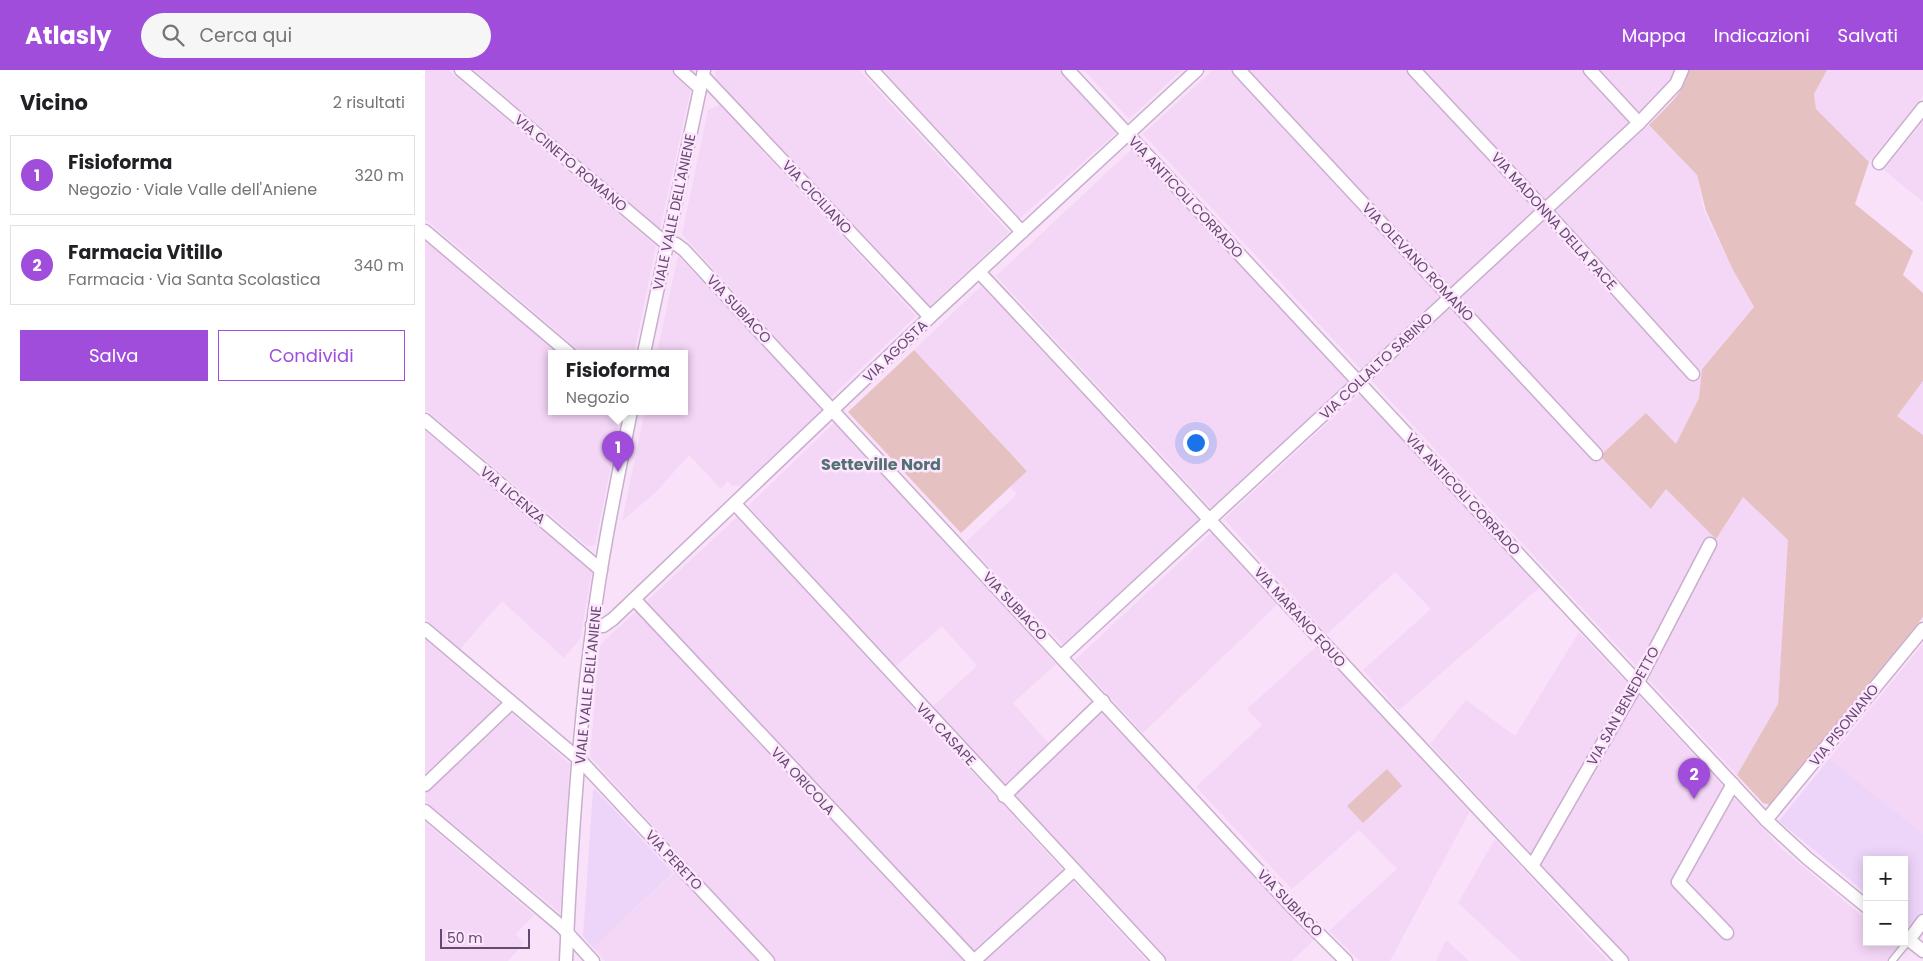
<!DOCTYPE html>
<html lang="it">
<meta charset="utf-8">
<style>
:root{--surface:#fff;--page:#f6f6f6;--text:#202124;--muted:#757577;--line:#e0e0e0;--accent:#a14ddc}
body{margin:0;font-family:Poppins,sans-serif;background:var(--page);color:var(--text)}
.controls{position:absolute;right:15px;bottom:15px;display:grid;overflow:hidden;border-radius:0px;box-shadow:0 2px 12px #0003}
.controls button{width:45px;height:45px;display:grid;place-items:center;padding:0;border:0;border-bottom:1px solid var(--line);background:var(--surface);color:var(--text);font:25px sans-serif}
.scale{position:absolute;left:15px;bottom:12px;width:90px;box-sizing:border-box;padding-left:5px;border:2px solid #644a6f;border-top:0;font-size:14px;line-height:18px;white-space:nowrap;color:#644a6f;-webkit-text-stroke:4px #fde6fe;paint-order:stroke}
.you{position:absolute;left:770px;top:372px;width:18px;height:18px;margin:-12px;border:4px solid #fff;border-radius:50%;background:#1a73e8;box-shadow:0 0 0 8px #1a73e833}
.badge{display:grid;place-items:center;width:32px;height:32px;border-radius:50%;background:var(--accent);color:#fff;font-size:16px;font-weight:700}
.pin{position:absolute;translate:-50% -41px;filter:drop-shadow(0 1px 2px #0008)}
.pin::after{content:'';position:absolute;top:26px;width:18px;height:15px;background:inherit;clip-path:polygon(0 0,100% 0,50% 100%)}
.popup{position:absolute;left:123px;top:280px;width:140px;height:65px;box-sizing:border-box;display:grid;place-content:center;border-radius:0px;background:var(--surface);filter:drop-shadow(0 1px 4px #0005);font-size:16px;white-space:nowrap;color:var(--muted)}
.popup b{font-size:19px;color:var(--text)}
.popup::after{content:'';position:absolute;left:50%;top:100%;margin-left:-10px;border:10px solid transparent;border-top-color:var(--surface)}
.list{margin:0;padding:0;list-style:none}
h2{display:flex;justify-content:space-between;align-items:center;height:65px;margin:0;padding:0 20px;font-size:21px}
h2 small{font-size:16px;font-weight:400;color:var(--muted)}
.list li{display:grid;grid-template-columns:32px 1fr auto;gap:15px;align-items:center;box-sizing:border-box;height:80px;margin:0 10px 10px;padding:0 10px;border:1px solid var(--line);border-radius:0px}
.list b{display:block;font-size:19px;white-space:nowrap}
.list p{margin:0;font-size:16px;white-space:nowrap;color:var(--muted)}
.list em{font-size:16px;font-style:normal;color:var(--muted)}
.actions{display:flex;gap:10px;padding:15px 20px}
.actions a{flex:1;padding:11px 0;border:1px solid var(--accent);border-radius:0px;text-align:center;font-size:18px;color:var(--accent)}
.actions .main{background:var(--accent);color:#fff}
.icon{flex:none;width:28px;height:28px;fill:none;stroke:currentColor;stroke-width:2;stroke-linecap:round;stroke-linejoin:round}
.map{position:relative;flex:none;width:1498px;height:891px;overflow:hidden}
header{display:flex;align-items:center;gap:30px;box-sizing:border-box;height:70px;padding:0 25px;background:var(--accent);color:#fff}
header strong{font-size:24px}
nav{display:flex;gap:28px;margin-inline-start:auto;font-size:18px}
.search{width:350px;height:45px;background:var(--page);display:flex;align-items:center;gap:12px;box-sizing:border-box;padding:0 18px;border-radius:28px;color:var(--muted);font-size:19px}
main{display:flex}
aside{flex:1;background:var(--surface)}
.map>svg:first-child{display:block}
</style>
<header>
<strong>Atlasly</strong>
<div class="search"><svg class="icon" aria-label="search" viewBox="0 0 24 24"><circle cx="10" cy="10" r="6"/><path d="M15 15l6 6"/></svg>Cerca qui</div>
<nav><a>Mappa</a><a>Indicazioni</a><a>Salvati</a></nav>
</header>
<main>
<aside>
<h2>Vicino<small>2 risultati</small></h2>
<ul class="list">
<li><span class="badge">1</span><div><b>Fisioforma</b><p>Negozio · Viale Valle dell'Aniene</p></div><em>320 m</em></li>
<li><span class="badge">2</span><div><b>Farmacia Vitillo</b><p>Farmacia · Via Santa Scolastica</p></div><em>340 m</em></li>
</ul>
<div class="actions"><a class="main">Salva</a><a>Condividi</a></div>
</aside>
<div class="map">
<svg width="1498" height="891" viewBox="0 0 1498 891">
<rect width="100%" height="100%" fill="#f9e1fa"/>
<g fill="#f4d6f6">
<polygon points="0,0 23,0 231,176 209,283 157,283 0,149"/>
<polygon points="49,0 270,0 235,159"/>
<polygon points="291,0 434,0 584,162 505,236 290,8"/>
<polygon points="457,0 634,0 692,62 594,149"/>
<polygon points="659,0 757,0 704,49"/>
<polygon points="788,0 1159,0 1218,60 1224,55 1272,105 1279,141 1307,198 1329,237 1277,298 1274,328 1251,375 1227,439 1241,419 1291,469 1318,426 1363,470 1353,634 1312,705 718,64"/>
<polygon points="1176,0 1252,0 1251,6 1215,45"/>
<polygon points="1402,0 1498,0 1498,26 1444,92 1391,39 1389,24"/>
<polygon points="295,35 491,246 405,328 257,164 283,40"/>
<polygon points="1498,51 1498,132 1459,100"/>
<polygon points="707,79 924,311 786,438 571,206"/>
<polygon points="0,170 133,283 127,283 127,341 197,341 170,475 162,476 0,339"/>
<polygon points="253,186 398,339 317,416 307,416 303,411 296,419 264,385 230,423 197,451 220,341 259,341 259,283 232,283"/>
<polygon points="556,216 775,449 638,575 541,472 592,424 585,417 602,400 489,280"/>
<polygon points="1498,311 1498,365 1472,346"/>
<polygon points="935,323 1115,517 974,640 938,600 1006,539 970,502 902,564 799,449"/>
<polygon points="410,352 631,594 588,633 625,675 579,714 507,637 552,596 517,556 470,597 323,436"/>
<polygon points="0,359 167,502 155,569 139,588 77,531 35,579 0,548"/>
<polygon points="312,447 722,891 180,891 168,878 261,792 165,687 174,581 177,573"/>
<polygon points="787,462 853,534 718,663 650,590"/>
<polygon points="1154,562 1358,780 1442,850 1442,872 1468,872 1474,877 1462,891 1205,891 1005,674 1041,630 1090,666"/>
<polygon points="0,569 75,634 0,705"/>
<polygon points="1498,574 1498,764 1404,689"/>
<polygon points="892,576 1045,741 965,891 935,891 904,861 972,799 934,760 867,819 771,717 837,655 822,639"/>
<polygon points="678,640 890,869 867,891 743,891 588,724"/>
<polygon points="86,643 145,694 135,843 0,731 1,723"/>
<polygon points="0,752 109,845 91,864 99,873 83,891 0,891"/>
<polygon points="1070,769 1183,891 1096,891 1033,833"/>
<polygon points="1021,870 1044,891 1011,891"/>
</g>
<g fill="#edd5fa">
<polygon points="1404,689 1498,764 1498,842 1490,852 1482,858 1479,855 1479,790 1442,790 1442,824 1354,751"/>
<polygon points="170,719 248,803 168,878 158,866 168,720"/>
</g>
<g fill="#e6c1c2">
<path d="M1263 0H1402L1389 24 1391 39 1444 92 1430 134 1488 181 1478 205 1498 223V311L1472 346 1498 365V547L1345 735 1338 733 1312 705 1353 634 1363 470 1318 427 1291 469 1241 419 1226 439 1175 386 1221 343 1251 374 1274 328 1277 299 1329 237 1307 198 1281 141 1272 105 1224 55C1238 40 1262 21 1263 0Z"/>
<polygon points="489,280 602,401 536,463 423,342"/>
<polygon points="962,699 977,716 938,753 922,736"/>
</g>
<g fill="none" stroke-linecap="round" stroke-linejoin="round">
<defs>
<polyline id="lane" points="1467,891 1484,870"/>
<g id="street">
<polyline points="36,0 237,170 251,174 259,180 869,839 921,891"/>
<polyline points="255,0 275,18"/>
<polyline points="447,0 597,162"/>
<polyline points="643,0 1341,750 1382,788 1442,837"/>
<polyline points="814,0 1171,384"/>
<polyline points="989,0 1119,139 1268,304"/>
<polyline points="1165,0 1214,53"/>
<polyline points="278,6 505,247"/>
<polyline points="1454,93 1498,38"/>
<polyline points="0,161 144,283"/>
<path d="M554 202C769 431 980 664 1197 891"/>
<polyline points="219,283 279,0"/>
<polyline points="0,350 176,500"/>
<polyline points="311,435 734,891"/>
<polyline points="209,529 549,891"/>
<polyline points="167,555 178,556 188,549 505,247 772,0"/>
<polyline points="0,559 155,690 343,891"/>
<polyline points="637,586 1214,53 1251,14 1257,0"/>
<polyline points="0,715 86,633"/>
<polyline points="579,726 678,631"/>
<polyline points="0,741 136,856 168,891"/>
<polyline points="1341,750 1498,559"/>
<polyline points="1107,796 1213,612 1285,474"/>
<polyline points="1302,863 1253,812 1308,714"/>
<polyline points="1479,866 1498,881"/>
<polyline points="1484,870 1498,851"/>
<path d="M141 891C146 780 153 664 168 554 177 482 192 412 206 341"/>
<polyline points="549,891 649,800"/>
</g>
</defs>
<use href="#lane" stroke="#c9aece" stroke-width="9"/>
<use href="#street" stroke="#c9aece" stroke-width="15"/>
<use href="#lane" stroke="#fff" stroke-width="6"/>
<use href="#street" stroke="#fff" stroke-width="12"/>
</g>
<g text-anchor="middle" stroke-width="5" stroke-linejoin="round" paint-order="stroke">
<g font-size="14" fill="#644a6f" stroke="#fde6fe">
<text transform="translate(146 93) rotate(40)" y="5">VIA CINETO ROMANO</text>
<text transform="translate(392 127) rotate(47)" y="5">VIA CICILIANO</text>
<text transform="translate(761 127) rotate(47)" y="5">VIA ANTICOLI CORRADO</text>
<text transform="translate(249 142) rotate(-78)" y="5">VIALE VALLE DELL'ANIENE</text>
<text transform="translate(1129 151) rotate(48)" y="5">VIA MADONNA DELLA PACE</text>
<text transform="translate(993 192) rotate(47)" y="5">VIA OLEVANO ROMANO</text>
<text transform="translate(314 239) rotate(47)" y="5">VIA SUBIACO</text>
<text transform="translate(470 281) rotate(-44)" y="5">VIA AGOSTA</text>
<text transform="translate(951 296) rotate(-43)" y="5">VIA COLLALTO SABINO</text>
<text transform="translate(1038 424) rotate(47)" y="5">VIA ANTICOLI CORRADO</text>
<text transform="translate(88 425) rotate(40)" y="5">VIA LICENZA</text>
<text transform="translate(590 536) rotate(47)" y="5">VIA SUBIACO</text>
<text transform="translate(875 547) rotate(48)" y="5">VIA MARANO EQUO</text>
<text transform="translate(163 615) rotate(-84)" y="5">VIALE VALLE DELL'ANIENE</text>
<text transform="translate(1198 636) rotate(-61)" y="5">VIA SAN BENEDETTO</text>
<text transform="translate(1419 655) rotate(-51)" y="5">VIA PISONIANO</text>
<text transform="translate(521 664) rotate(47)" y="5">VIA CASAPE</text>
<text transform="translate(378 711) rotate(47)" y="5">VIA ORICOLA</text>
<text transform="translate(249 790) rotate(47)" y="5">VIA PERETO</text>
<text transform="translate(865 833) rotate(46)" y="5">VIA SUBIACO</text>
</g>
<g font-size="16" font-weight="bold" fill="#517172" stroke="#fde6fe">
<text x="456" y="400">Setteville Nord</text>
</g>
</g>
</svg>
<div class="controls">
<button>+</button>
<button>−</button>
</div>
<div class="scale">50 m</div>
<div class="you"></div>
<div class="pin badge" style="left:193px;top:402px">1</div>
<div class="popup"><b>Fisioforma</b>Negozio</div>
<div class="pin badge" style="left:1269px;top:729px">2</div>
</div>
</main>
